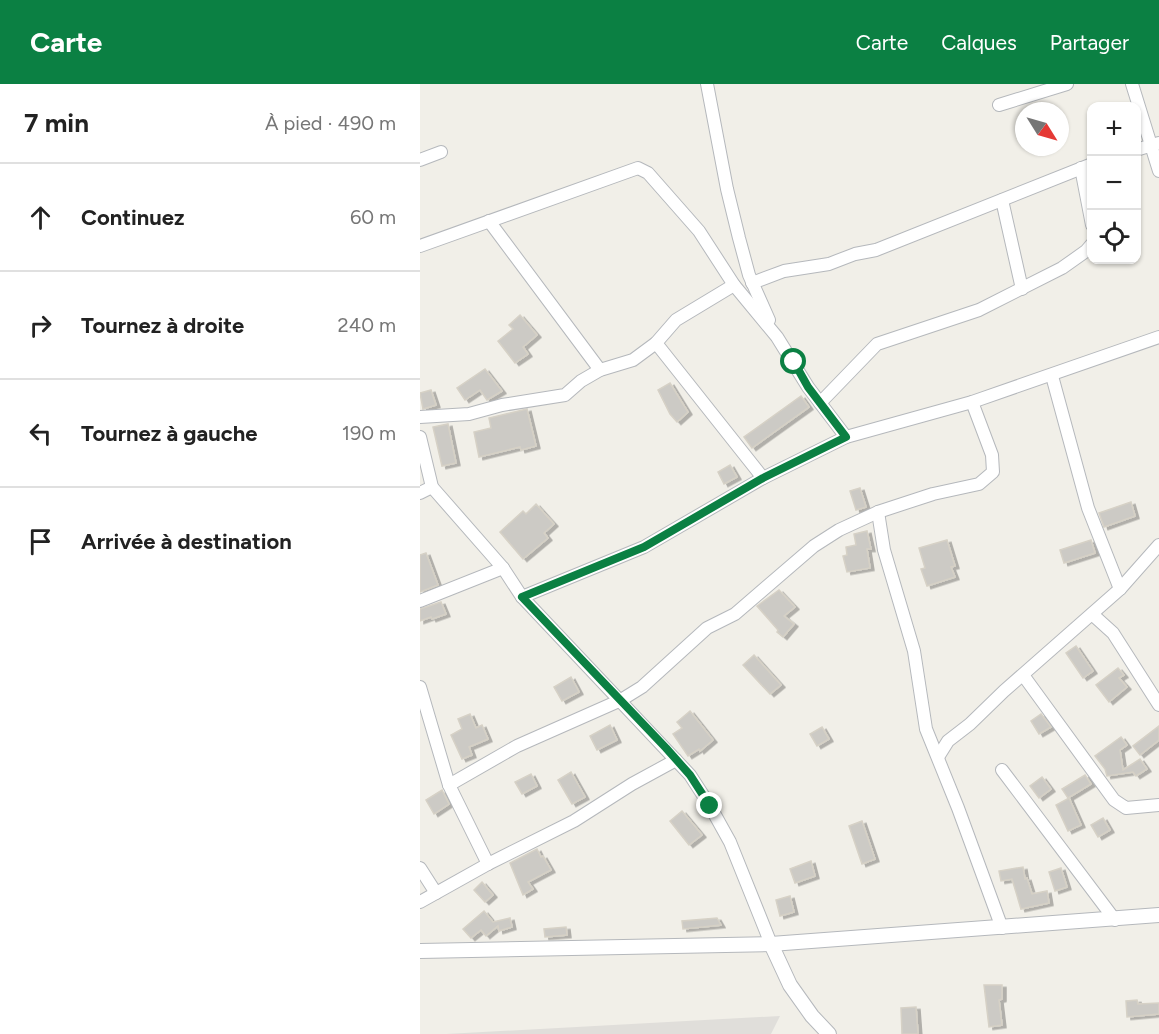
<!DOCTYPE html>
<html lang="fr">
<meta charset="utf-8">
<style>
:root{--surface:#fff;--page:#f2f2f2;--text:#222;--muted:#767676;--line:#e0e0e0;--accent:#0b8043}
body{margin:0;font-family:Figtree,sans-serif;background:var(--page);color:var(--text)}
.controls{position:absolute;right:18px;top:18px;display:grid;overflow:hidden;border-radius:12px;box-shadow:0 2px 4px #0004}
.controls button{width:54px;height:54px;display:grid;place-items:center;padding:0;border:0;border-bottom:2px solid var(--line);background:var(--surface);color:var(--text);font:30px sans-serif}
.compass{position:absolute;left:595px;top:18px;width:54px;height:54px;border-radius:50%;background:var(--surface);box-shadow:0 2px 4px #0004;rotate:127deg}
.stop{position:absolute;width:18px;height:18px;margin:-14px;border:4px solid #0b8043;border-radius:50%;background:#fff}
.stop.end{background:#0b8043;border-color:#fff;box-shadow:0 2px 6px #0008}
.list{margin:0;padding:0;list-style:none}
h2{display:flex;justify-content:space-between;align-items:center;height:78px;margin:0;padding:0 24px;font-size:26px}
h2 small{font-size:20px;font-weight:400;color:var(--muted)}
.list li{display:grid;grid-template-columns:39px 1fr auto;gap:18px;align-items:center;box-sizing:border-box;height:108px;padding:0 24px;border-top:2px solid var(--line)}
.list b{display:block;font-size:22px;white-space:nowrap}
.list em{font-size:20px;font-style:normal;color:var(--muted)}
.icon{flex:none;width:33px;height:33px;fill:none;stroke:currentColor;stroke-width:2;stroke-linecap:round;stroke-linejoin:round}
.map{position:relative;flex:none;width:739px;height:950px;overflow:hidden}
header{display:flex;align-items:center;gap:36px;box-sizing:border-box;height:84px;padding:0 30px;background:var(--accent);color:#fff}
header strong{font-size:28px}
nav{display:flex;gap:33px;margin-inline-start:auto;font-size:21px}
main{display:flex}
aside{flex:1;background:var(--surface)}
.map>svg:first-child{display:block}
</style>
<header>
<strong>Carte</strong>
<nav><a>Carte</a><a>Calques</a><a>Partager</a></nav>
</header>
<main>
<aside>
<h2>7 min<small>À pied · 490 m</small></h2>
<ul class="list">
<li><svg class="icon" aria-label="ahead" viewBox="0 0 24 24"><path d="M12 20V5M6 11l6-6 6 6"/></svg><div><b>Continuez</b></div><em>60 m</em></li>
<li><svg class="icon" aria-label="right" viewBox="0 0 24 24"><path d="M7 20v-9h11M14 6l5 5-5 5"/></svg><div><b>Tournez à droite</b></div><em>240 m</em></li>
<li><svg class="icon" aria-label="left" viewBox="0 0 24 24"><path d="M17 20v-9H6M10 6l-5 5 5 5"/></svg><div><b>Tournez à gauche</b></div><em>190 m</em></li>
<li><svg class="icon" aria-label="arrive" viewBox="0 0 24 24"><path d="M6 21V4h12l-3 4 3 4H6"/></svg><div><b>Arrivée à destination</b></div></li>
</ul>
</aside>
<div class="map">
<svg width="739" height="950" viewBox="0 0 739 950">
<defs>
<filter id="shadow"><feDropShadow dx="4" dy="2.5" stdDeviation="0" flood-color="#0004"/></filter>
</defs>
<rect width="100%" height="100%" fill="#f1efe8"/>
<polygon fill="#e0deda" points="360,932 351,950 26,950"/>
<g fill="#cccac5" stroke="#d6d1c6" stroke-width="1.5" filter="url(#shadow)">
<polygon points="100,231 117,251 103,263 108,270 95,279 78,257 93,245 89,241"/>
<polygon points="65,285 82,307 67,316 60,306 45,316 37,304"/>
<polygon points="250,299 268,328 257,338 250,330 238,306"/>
<polygon points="11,306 16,321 3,325 0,309"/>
<polygon points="381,312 389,323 332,364 324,353"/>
<polygon points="107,325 116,362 101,366 100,363 59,373 54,348 71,344 69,334"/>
<polygon points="28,340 36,379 22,382 13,343"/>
<polygon points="310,381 317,393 304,400 298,388"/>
<polygon points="440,404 446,423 436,426 430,407"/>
<polygon points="711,418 715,432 684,443 679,429"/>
<polygon points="116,420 134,440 124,449 128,454 103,475 80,448 103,427 106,430"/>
<polygon points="447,447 451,465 447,465 450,484 427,488 423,472 427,471 426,463 436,461 434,450"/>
<polygon points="527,456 535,482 531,483 535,493 507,502 501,485 505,484 499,464"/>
<polygon points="671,456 675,469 644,479 640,466"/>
<polygon points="6,469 18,501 0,508 0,471"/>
<polygon points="359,506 375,523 364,532 374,540 363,553 357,548 358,546 337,522"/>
<polygon points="21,518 26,530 12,535 11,533 0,537 0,525"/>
<polygon points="656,562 673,587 663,594 646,569"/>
<polygon points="334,571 361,601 350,610 323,581"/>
<polygon points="698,584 704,591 699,594 707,603 689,618 676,601"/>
<polygon points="151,593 159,608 142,617 134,603"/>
<polygon points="270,627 293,656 280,667 279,665 268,672 253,650 262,644 257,638"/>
<polygon points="50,630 56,644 62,641 68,655 49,663 52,671 42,675 31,651 42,645 38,635"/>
<polygon points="621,630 631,643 619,650 611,637"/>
<polygon points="190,641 197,656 177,666 170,652"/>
<polygon points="739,642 739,656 720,671 713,662"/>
<polygon points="402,643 409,655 397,662 390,650"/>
<polygon points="701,653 707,661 700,666 703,686 720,675 727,685 716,692 713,688 687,692 685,685 675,672"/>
<polygon points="151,688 165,713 152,720 138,696"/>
<polygon points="111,690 117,702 102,710 95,698"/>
<polygon points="665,691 671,700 648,714 642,705"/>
<polygon points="622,693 631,705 619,714 610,702"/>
<polygon points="22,706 29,720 14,730 6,716"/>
<polygon points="649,714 661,741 648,747 636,721"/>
<polygon points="262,727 282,751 269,761 250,737"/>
<polygon points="683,734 690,746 678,753 671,741"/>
<polygon points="442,737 455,775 442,780 429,742"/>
<polygon points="117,765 121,773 123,772 131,786 108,798 113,805 103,811 90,779"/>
<polygon points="391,777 395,792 375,799 370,785"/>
<polygon points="603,783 605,795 607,794 612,810 627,807 629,819 601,825 592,795 581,797 579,787"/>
<polygon points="641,784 647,803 635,807 629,788"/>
<polygon points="62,798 73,811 65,818 54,806"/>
<polygon points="370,812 374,828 360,832 356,816"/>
<polygon points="64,827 73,838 90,834 92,843 79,847 78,842 66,852 61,846 51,854 43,845"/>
<polygon points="297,834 301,841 263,845 262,837"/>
<polygon points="146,843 147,851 125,853 124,845"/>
<polygon points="564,901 582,901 582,915 579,916 582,941 569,943"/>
<polygon points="717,916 718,920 739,919 739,930 707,933 706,917"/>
<polygon points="496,923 498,950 482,950 481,924"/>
</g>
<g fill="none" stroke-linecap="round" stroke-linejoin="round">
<defs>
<g id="minor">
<polyline points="287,0 307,105 319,154 329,191 349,236"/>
<polyline points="712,0 739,87"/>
<polyline points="579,21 647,0"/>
<polyline points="716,66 739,59"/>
<polyline points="0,76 21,68"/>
<polyline points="661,84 672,141"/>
<polyline points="582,116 602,205"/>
<polyline points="69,137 180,286"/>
<polyline points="0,162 218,84 228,89 279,147 314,201 357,253 388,303 426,353"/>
<polyline points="332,199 364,187 409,180 435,170 456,166 672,80"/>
<polyline points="236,259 343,394"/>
<polyline points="632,292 668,424 700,505"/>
<polyline points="400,319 457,260 559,226 642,184 666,167 672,160"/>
<polyline points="0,333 49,330 82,321 145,311 161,297 180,286 213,276 236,259 256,236 314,201"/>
<polyline points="0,353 12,403 83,484 102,513 270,691 290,722 310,758 351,860"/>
<polyline points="0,409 12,403"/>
<polyline points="458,428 464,466 494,567 506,645 538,724 582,844"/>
<polyline points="102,513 224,463 343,394 426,353 552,318 739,253"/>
<polyline points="0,517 83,484"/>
<polyline points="672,530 693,549 739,621"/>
<polyline points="603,591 694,716 706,724 739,721"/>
<polyline points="0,603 29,701 68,780"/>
<polyline points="518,673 528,657 550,640 584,607 700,505 739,461"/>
<polyline points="582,686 695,836"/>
<polyline points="29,701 97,662 201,616 222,603 287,544 315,530 394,462 419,446 458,428 513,410 559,400 573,388 572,371 552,318"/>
<polyline points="0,784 16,809"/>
<polyline points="0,818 68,780 154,737 212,700 256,676"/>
</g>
<g id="tertiary">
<polyline points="351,860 370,901 392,932 409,950"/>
<polyline points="0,867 351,860 739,831"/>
</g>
</defs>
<use href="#minor" stroke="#b5b8bc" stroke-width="14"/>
<use href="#tertiary" stroke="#b5b8bc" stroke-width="16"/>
<use href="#minor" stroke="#fff" stroke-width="12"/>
<use href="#tertiary" stroke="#fff" stroke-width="14"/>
</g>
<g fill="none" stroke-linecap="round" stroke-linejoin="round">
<polyline stroke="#0b8043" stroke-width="8" points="290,722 270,691 246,664 102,513 224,463 343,394 426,353 388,303 374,278"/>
</g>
</svg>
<div class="controls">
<button>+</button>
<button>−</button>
<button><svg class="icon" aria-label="locate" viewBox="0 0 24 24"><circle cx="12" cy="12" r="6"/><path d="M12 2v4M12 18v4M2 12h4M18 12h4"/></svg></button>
</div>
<svg class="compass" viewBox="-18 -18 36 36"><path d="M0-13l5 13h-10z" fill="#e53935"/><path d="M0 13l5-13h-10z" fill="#767676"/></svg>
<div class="stop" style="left:374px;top:278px"></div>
<div class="stop end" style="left:290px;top:722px"></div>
</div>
</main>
